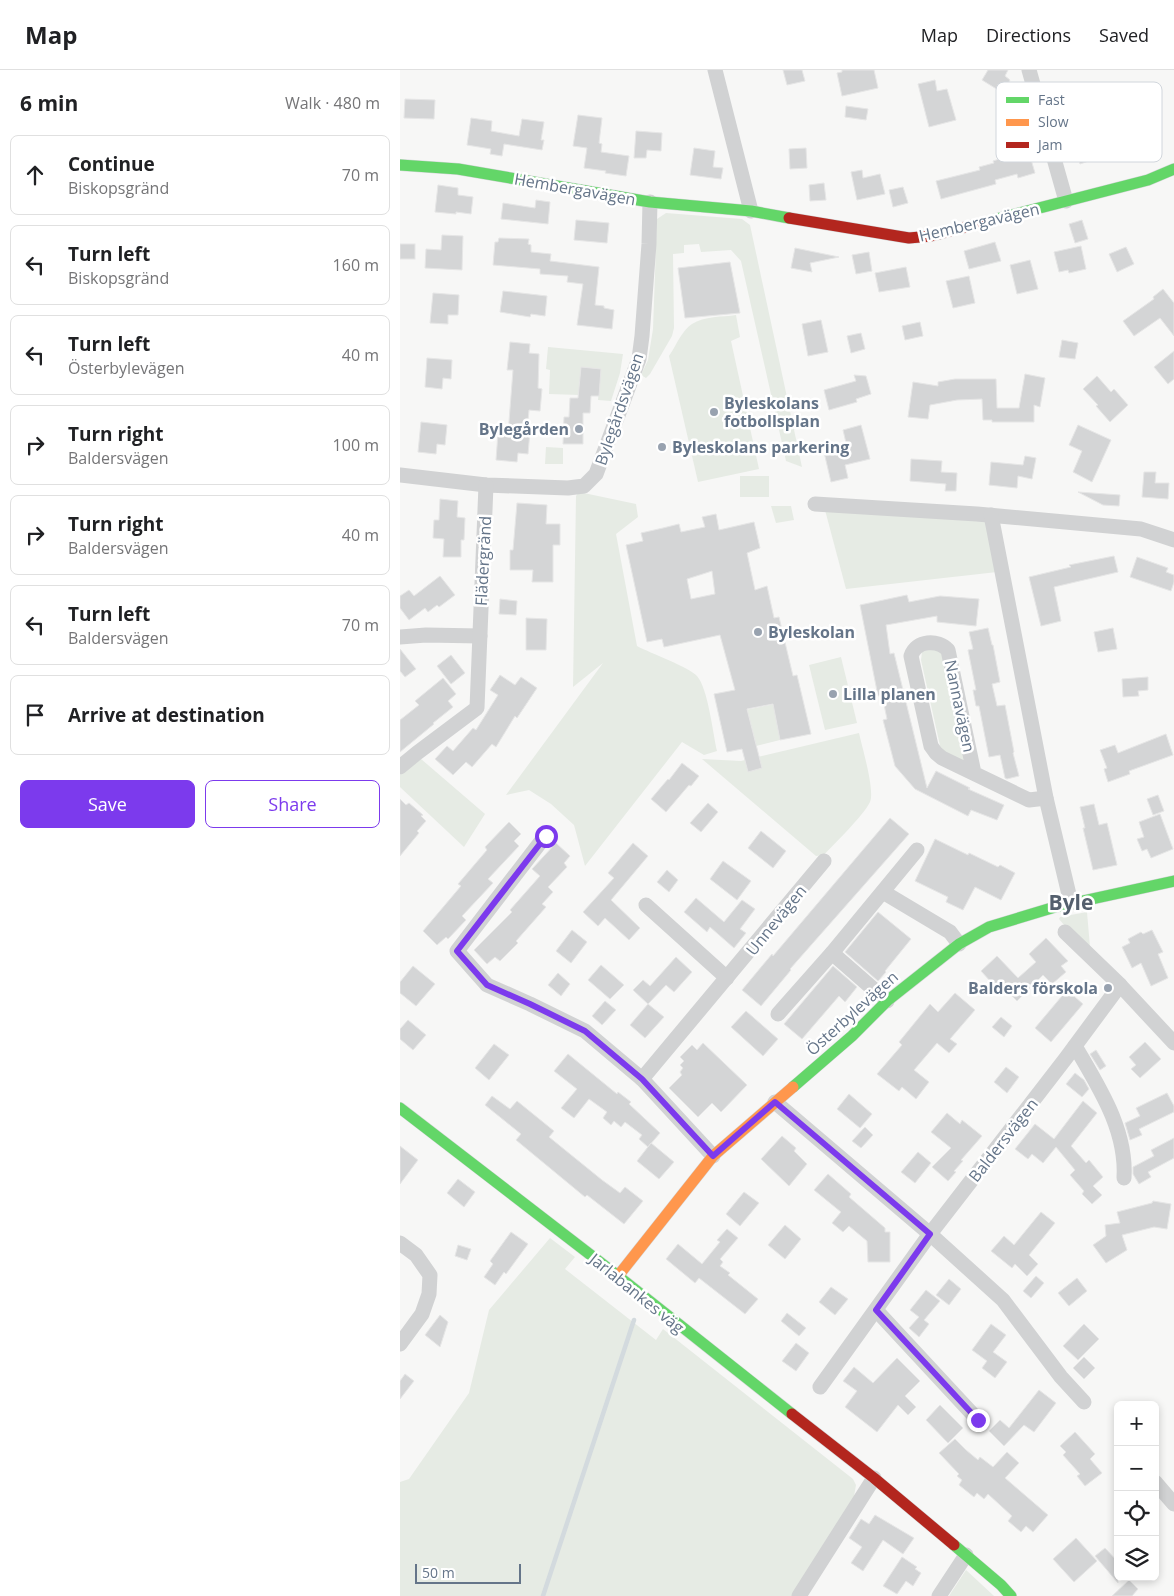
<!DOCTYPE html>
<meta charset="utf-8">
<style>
:root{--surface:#fff;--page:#f6f6f6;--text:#202124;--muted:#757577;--line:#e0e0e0;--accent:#7c3aed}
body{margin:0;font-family:"Open Sans",sans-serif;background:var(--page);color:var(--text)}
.controls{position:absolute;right:15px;bottom:15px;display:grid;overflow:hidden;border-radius:8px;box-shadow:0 2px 8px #0003}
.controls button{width:45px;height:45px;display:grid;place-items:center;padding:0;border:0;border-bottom:1px solid var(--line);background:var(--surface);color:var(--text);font:25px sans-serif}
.scale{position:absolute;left:15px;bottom:12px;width:106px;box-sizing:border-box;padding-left:5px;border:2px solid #657589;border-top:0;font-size:14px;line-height:18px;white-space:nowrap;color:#657589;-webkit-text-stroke:4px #fff;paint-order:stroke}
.stop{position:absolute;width:15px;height:15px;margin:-11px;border:4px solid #7c3aed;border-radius:50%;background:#fff}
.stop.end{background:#7c3aed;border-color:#fff;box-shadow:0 1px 5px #0008}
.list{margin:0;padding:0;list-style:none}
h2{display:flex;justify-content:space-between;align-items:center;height:65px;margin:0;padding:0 20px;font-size:21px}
h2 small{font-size:16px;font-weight:400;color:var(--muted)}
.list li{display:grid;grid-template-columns:32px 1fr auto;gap:15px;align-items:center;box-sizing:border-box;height:80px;margin:0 10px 10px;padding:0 10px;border:1px solid var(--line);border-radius:8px}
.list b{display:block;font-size:19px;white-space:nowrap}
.list p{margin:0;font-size:16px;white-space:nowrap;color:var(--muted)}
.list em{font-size:16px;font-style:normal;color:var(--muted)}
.actions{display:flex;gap:10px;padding:15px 20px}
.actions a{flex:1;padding:11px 0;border:1px solid var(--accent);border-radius:8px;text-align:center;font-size:18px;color:var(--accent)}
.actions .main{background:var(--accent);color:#fff}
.icon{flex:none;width:28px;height:28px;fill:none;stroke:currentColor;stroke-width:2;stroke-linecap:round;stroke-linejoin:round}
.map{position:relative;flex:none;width:774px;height:1526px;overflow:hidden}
header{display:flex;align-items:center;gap:30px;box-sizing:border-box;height:70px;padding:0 25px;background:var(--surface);border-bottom:1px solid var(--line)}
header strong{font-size:24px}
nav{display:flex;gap:28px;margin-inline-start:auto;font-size:18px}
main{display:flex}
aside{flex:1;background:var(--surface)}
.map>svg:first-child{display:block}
</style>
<header>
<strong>Map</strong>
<nav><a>Map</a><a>Directions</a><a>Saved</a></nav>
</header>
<main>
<aside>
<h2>6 min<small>Walk · 480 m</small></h2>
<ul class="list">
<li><svg class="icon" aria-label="ahead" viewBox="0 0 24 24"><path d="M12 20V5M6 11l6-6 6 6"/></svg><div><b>Continue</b><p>Biskopsgränd</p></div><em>70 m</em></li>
<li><svg class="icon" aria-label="left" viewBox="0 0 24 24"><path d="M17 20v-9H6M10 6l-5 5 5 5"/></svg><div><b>Turn left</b><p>Biskopsgränd</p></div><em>160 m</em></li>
<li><svg class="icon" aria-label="left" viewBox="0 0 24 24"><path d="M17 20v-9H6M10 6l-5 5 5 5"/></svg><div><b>Turn left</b><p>Österbylevägen</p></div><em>40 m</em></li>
<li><svg class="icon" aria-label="right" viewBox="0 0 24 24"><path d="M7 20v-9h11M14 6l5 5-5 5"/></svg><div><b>Turn right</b><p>Baldersvägen</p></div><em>100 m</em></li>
<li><svg class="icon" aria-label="right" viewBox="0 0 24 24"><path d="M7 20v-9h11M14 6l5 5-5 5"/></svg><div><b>Turn right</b><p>Baldersvägen</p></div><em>40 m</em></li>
<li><svg class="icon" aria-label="left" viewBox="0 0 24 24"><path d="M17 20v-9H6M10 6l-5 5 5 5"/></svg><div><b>Turn left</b><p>Baldersvägen</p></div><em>70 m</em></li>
<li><svg class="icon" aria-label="arrive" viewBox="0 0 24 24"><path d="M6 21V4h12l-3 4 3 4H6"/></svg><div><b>Arrive at destination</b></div></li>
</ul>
<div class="actions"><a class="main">Save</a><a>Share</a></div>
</aside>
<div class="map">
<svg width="774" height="1526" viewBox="0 0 774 1526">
<rect width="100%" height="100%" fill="#f7f7f6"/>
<g fill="#e6ebe4">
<polygon points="266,143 342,149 350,155 402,397 386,391 341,191 331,180 301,182 299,174 284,175 284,183 273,184 274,258 272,266 250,304 246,308 241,305 248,290 253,259 257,149"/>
<path d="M336 245 340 267 331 271 359 399 298 412 269 286C276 276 282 260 292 254 304 246 323 247 336 245Z"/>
<polygon points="148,277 223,284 220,303 211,331 198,330 201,299 181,297 179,325 149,324 150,300 146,299"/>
<polygon points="146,377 163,378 163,394 145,394"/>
<rect x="340" y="406" width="29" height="21"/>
<path d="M179 422 236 434 238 447 216 464 237 576C250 583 289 597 297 606 308 618 313 664 317 681L304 685 282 672 185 796 174 755 151 734 129 720 106 725 203 593 173 617 176 426Z"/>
<polygon points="371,436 391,436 394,450 376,453"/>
<polygon points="425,440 585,449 597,502 446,519"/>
<polygon points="543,575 569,694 541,680 521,590 522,582"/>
<polygon points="441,587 457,653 425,660 409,595"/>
<polygon points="375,634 377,652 380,670 356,676 345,640"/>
<path d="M459 663C462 677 475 720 470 732 464 745 435 773 424 785L416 786 302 689 341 691Z"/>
<polygon points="21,689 85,744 64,777 0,717 0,705"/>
<polygon points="687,842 690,877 671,863 659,849 660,847"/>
<polygon points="150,1168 175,1187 165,1199 256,1270 263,1259 453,1409 456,1415 453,1432 393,1526 0,1526 0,1412 9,1409 69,1323 89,1240"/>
<polygon points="566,1500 594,1526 549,1526"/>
</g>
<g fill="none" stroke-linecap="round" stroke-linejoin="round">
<polyline stroke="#d3dade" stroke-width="4.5" points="143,1526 234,1250"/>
</g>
<g fill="#d4d5d6" stroke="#e6e6e6" fill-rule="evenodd">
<polygon points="383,0 402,0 405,11 387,15"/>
<polygon points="442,0 474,0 478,18 442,26 437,3 442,2"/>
<polygon points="588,0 608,0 605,6 610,10 603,23 582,10"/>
<polygon points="535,10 537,21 547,19 556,50 529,57 518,14"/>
<polygon points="5,29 35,30 34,49 4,48"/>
<polygon points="446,36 468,39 466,50 445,47"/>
<polygon points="689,44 703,86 680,94 666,52"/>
<polygon points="178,45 202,48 199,73 202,74 201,82 229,86 226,106 205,103 206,101 184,98 187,78 173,76"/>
<polygon points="71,48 92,51 91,61 119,66 122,49 144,52 141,70 144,70 142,80 104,74 102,86 90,84 91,79 67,75"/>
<polygon points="236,61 262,63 261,81 247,80 246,88 234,88"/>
<polygon points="625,69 635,103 618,108 617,104 595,110 596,114 541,129 536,111 580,100 579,97 594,93 593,91 612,85 608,74"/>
<polygon points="294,78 315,81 313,97 323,98 321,109 290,105"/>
<polygon points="406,78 407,98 390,99 389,79"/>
<polygon points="462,100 463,108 480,104 485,124 457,130 451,102"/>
<polygon points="424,113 426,130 410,131 409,115"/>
<polygon points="38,115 58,118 58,125 73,127 71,144 56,142 56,144 35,142"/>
<polygon points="503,117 508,133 493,137 489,120"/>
<polygon points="136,130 150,132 148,154 101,149 103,133 135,138"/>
<polygon points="176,150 209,153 207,173 174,170"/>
<polygon points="682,150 688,169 675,173 669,154"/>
<polygon points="42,165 63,166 62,200 25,198 26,179 41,180"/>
<polygon points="99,168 129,169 128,174 131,175 131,182 151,184 150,191 199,197 195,235 204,236 204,238 214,240 212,259 177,255 183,214 167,212 168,206 140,204 140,199 93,195 95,172 98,172"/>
<polygon points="595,172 601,191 569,199 564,181"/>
<rect x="0" y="174" width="15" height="15"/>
<polygon points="681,176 686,199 669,203 668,200 659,202 654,182"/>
<polygon points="726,177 734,194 717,202 709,184"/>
<polygon points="395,178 439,187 410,193 412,202 391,198"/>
<polygon points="469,182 472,201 456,204 452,185"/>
<polygon points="630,190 638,219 617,224 610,195"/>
<polygon points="330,192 340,243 285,248 278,198"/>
<polygon points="506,197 510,217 479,222 475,203"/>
<polygon points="569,206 575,233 553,238 546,211"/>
<polygon points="763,219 774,233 774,266 760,248 734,266 723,251 754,229 753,227"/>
<polygon points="103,221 147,226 145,246 131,244 130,247 100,242"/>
<polygon points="33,223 59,225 58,245 48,245 48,254 30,253"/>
<polygon points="421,250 428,282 408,286 402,254"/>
<polygon points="520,252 523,266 505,270 502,256"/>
<polygon points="461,263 465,279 451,283 447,266"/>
<polygon points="662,270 678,273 675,289 659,287"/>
<polygon points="110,272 130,274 129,283 139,284 138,318 142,319 140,341 129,340 127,361 130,361 128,384 118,383 117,392 96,390 98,363 108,364 113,300 107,300"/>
<polygon points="774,281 774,309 768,314 754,297"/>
<polygon points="27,288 52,290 51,309 43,308 42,319 25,317"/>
<polygon points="181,297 201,299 199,326 191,326 190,343 183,343 183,374 163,374 164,347 169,347 170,328 178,328"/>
<polygon points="625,304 645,308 640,337 634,335 634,352 592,352 592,350 583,350 582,329 557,330 530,335 528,349 508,347 513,312 538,316 538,312 555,309 596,309 597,338 619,338"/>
<polygon points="454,305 466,306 471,324 456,329 457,332 429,340 424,320 456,311"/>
<polygon points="697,306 711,322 714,319 728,335 710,352 696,336 698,335 683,319"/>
<polygon points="21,352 47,355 45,375 37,374 36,384 18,382"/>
<polygon points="461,355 470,389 445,395 448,408 431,412 424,382 447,377 443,360"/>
<polygon points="678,355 711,370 692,412 673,402 682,381 669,375"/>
<polygon points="625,386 636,388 632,409 618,406 617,418 589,415 591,392 623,395"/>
<polygon points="511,389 542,391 541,402 557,403 556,421 545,421 546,414 510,411"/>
<polygon points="744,402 756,402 755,413 769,413 768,429 742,427"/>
<polygon points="678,422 720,425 719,436 703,435"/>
<polygon points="40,429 58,431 57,447 65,448 64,470 61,470 61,487 43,487 44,469 33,468 34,450 39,450"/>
<polygon points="117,433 147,435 146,454 160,454 160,475 153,475 153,512 132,512 133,500 110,500 110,480 113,480"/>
<path d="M316 444 319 460 354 452 360 478 347 483 355 520 367 516 374 548 379 547 393 606 397 605 411 664 380 670 373 634 347 639 362 698 348 702 342 679 327 682 314 624 335 620 320 565 264 577 262 569 247 572 226 475 243 471 241 463 263 458 279 454 281 462 305 457 302 447ZM312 501 315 524 291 529 287 509Z"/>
<polygon points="714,486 718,502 654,517 661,551 641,556 629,507 671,497 669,495"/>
<polygon points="737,487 768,498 766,502 774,505 774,512 771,521 730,507"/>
<polygon points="40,506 55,525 39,537 37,535 28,542 25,538 9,550 0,538 0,526 9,520 14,526"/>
<polygon points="507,525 509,532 540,526 579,529 576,556 537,552 537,546 486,555 490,584 494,583 527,718 536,701 570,718 568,719 604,735 597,750 571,740 568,746 515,719 495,696 483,650 487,649 482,625 478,626 460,535"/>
<polygon points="100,529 117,531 116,545 99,544"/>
<polygon points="126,548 147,549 146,580 126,580"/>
<polygon points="588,558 592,575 593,575 600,612 592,614 597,636 605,635 614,682 613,683 619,706 607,709 605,708 600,685 589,687 579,636 576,636 573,620 576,620 568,580 573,579 569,562"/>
<polygon points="713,558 717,579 698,582 694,562"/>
<polygon points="0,579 16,599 5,607 0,601"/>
<polygon points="51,585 65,603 51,614 37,596"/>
<polygon points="100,605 115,615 121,607 137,618 117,648 115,646 96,677 92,674 72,697 66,692 53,705 35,689 47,676 53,681 73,658 76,660 98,625 90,620"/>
<polygon points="748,607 748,620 738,621 739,626 723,627 722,609"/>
<polygon points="43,608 56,624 48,631 53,637 33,653 34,654 0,682 0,650 19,635 15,631"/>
<polygon points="766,664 773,685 729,701 730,704 708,712 704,699 707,698 700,680 715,675 718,683"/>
<polygon points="282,693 299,706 291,716 289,715 266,742 251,729 268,709 269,710"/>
<polygon points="758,725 764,741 753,745 747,729"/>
<polygon points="0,729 6,735 9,733 23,745 21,746 26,751 17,761 19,763 0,786"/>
<polygon points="308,733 318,742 301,762 290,753"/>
<polygon points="694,734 699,755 707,753 717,795 693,800 683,758 685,758 680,737"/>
<polygon points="760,744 773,779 751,788 747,779 742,781 737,769 744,767 739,752"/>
<polygon points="490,748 509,764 390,899 391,900 361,936 342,920 372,884 373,886"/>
<polygon points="109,752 121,764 114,771 119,776 88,809 93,813 62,846 66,850 48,869 46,867 37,875 23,861 61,816 58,814 87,780 85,777"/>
<polygon points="361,761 386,781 373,798 348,778"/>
<polygon points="535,769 568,785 569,783 598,797 600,795 615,803 601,830 575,817 563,840 546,832 548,827 515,811"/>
<polygon points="156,773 170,786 164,793 167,797 148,817 153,822 142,834 146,837 116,871 118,873 100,891 95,887 87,894 74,880 112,842 110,840 140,806 132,799"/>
<polygon points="233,773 248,786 211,830 240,858 229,870 205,848 198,856 183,842 214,808 208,803"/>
<polygon points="323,791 351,811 337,830 310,809"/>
<polygon points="267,800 278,810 269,822 257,812"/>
<polygon points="296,828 324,852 342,830 355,839 340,859 346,863 334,878 310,857 307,862 284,842"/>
<polygon points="478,842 511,869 485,901 486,902 478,911 445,882"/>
<polygon points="172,860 187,872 171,893 156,881"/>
<polygon points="752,860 763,882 758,884 768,908 751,916 741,893 732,898 722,877 730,873 728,869 741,862 743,864"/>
<polygon points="646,868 668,891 661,896 666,902 652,914 643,905 617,931 605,919 601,923 581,901 597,886 618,908 636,892 629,884"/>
<polygon points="276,887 292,902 274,922 266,915 248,934 233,920 243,910 250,916"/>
<polygon points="201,895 224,915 210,929 188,910"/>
<polygon points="13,896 35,914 16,936 0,923 0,912"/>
<polygon points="433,896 457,917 445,932 439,926 402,969 384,954"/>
<polygon points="158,903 170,914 161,926 148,915"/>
<polygon points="667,920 683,934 651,972 635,958"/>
<polygon points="555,923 575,940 550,969 557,974 549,983 537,973 514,1000 529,1012 516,1029 502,1017 499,1021 477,1004 502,975 499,972 530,934 538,942"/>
<polygon points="205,931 216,940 202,955 192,946"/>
<polygon points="248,934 264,947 245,968 230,955"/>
<polygon points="346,941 378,969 363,986 331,957"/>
<polygon points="601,947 612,956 604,967 592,957"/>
<polygon points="8,950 26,965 13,980 0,969 0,959"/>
<polygon points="745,972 761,989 740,1008 731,999 736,995 729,987"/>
<polygon points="303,973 347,1015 321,1042 312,1033 298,1047 269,1018 282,1005 280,1002 283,998 280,995 284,991 280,987 292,975 297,980"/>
<polygon points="94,974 109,985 89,1010 75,998"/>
<polygon points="696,980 706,996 700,1000 690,984"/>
<polygon points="168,984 217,1024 218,1022 231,1032 229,1034 260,1063 248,1077 239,1069 242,1065 225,1052 221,1057 214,1051 211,1055 203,1048 207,1042 189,1029 174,1048 161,1038 177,1019 154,1001"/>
<polygon points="606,997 619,1007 607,1023 594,1012"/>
<polygon points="675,1003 684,1010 689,1019 682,1027 666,1014"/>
<polygon points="767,1023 774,1036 774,1042 739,1059 742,1065 730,1070 725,1053 740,1046 736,1038"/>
<polygon points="449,1024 472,1044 460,1058 437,1039"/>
<polygon points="92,1026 110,1039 117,1031 154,1061 149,1067 202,1110 220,1123 225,1117 243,1131 224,1154 187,1125 185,1127 116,1070 121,1064 85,1035"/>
<polygon points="683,1031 697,1043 671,1076 686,1093 689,1090 703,1107 693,1116 702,1125 692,1134 682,1124 684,1121 670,1105 675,1100 656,1077 643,1093 632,1084 628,1089 615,1079 635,1054 654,1069"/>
<polygon points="547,1043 560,1054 562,1050 582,1066 561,1090 563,1091 554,1101 556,1102 548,1111 532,1097 551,1078 531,1062"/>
<polygon points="465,1057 473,1065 461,1078 452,1071"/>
<polygon points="382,1066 396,1078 394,1081 407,1094 389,1116 361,1089"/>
<polygon points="774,1068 774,1088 748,1102 751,1107 739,1114 733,1104 733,1097 754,1086 751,1080"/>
<polygon points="251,1073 274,1092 259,1109 237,1091"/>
<polygon points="0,1076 18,1090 0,1114"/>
<polygon points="518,1082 531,1093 515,1113 501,1102"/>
<polygon points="428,1104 451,1124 449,1127 485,1158 485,1162 490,1162 490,1192 468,1192 467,1171 449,1156 443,1162 432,1153 441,1142 414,1120"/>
<polygon points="58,1109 75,1122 64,1137 47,1123"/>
<polygon points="344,1122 359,1133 340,1156 326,1144"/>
<polygon points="753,1131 771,1134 767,1159 754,1157 722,1165 727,1180 706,1193 693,1175 706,1166 705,1155 720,1153 717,1142 752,1133"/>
<polygon points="641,1142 655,1153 629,1185 638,1194 627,1206 615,1194 612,1198 591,1181 604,1166 614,1175"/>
<polygon points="385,1155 401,1169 385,1189 368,1175"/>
<polygon points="327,1159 338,1168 320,1189 323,1192 320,1196 330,1203 328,1205 358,1229 345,1244 299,1208 295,1213 266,1189 278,1174 302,1194 320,1172 317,1170"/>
<polygon points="111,1162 128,1174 106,1204 104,1202 95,1215 84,1207 93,1194 90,1191"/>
<polygon points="58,1175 71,1179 67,1190 55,1186"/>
<polygon points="636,1206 644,1213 631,1228 623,1221"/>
<polygon points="677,1208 687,1221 669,1236 658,1223"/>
<polygon points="549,1209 561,1219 549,1235 536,1225"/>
<polygon points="431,1217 448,1229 435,1245 419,1232"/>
<polygon points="526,1220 540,1231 524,1250 529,1254 519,1267 509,1258 519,1247 510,1240"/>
<polygon points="387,1243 406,1258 399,1266 381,1251"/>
<polygon points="40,1245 48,1252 40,1277 25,1265"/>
<polygon points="591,1254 606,1265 593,1282 607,1292 595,1308 582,1298 587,1291 572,1280"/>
<polygon points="684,1254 699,1269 678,1290 663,1276"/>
<polygon points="396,1273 409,1283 396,1301 382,1291"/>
<polygon points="684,1287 695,1298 684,1309 673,1298"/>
<polygon points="497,1288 520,1311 505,1326 516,1337 508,1345 498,1335 477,1362 445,1337 457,1321 443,1311 454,1297 473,1313"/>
<polygon points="5,1304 14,1311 0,1329 0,1311"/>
<polygon points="639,1320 656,1333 634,1362 624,1355 604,1376 589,1361 600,1350 609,1358"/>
<polygon points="540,1335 563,1358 548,1373 526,1350"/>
<polygon points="675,1362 695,1384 690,1389 702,1403 685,1416 677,1406 680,1404 663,1385 666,1382 660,1376"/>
<polygon points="555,1369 566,1380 578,1390 580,1387 593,1397 607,1382 619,1393 605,1408 648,1445 633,1462 626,1456 621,1462 608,1451 612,1446 588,1424 584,1429 577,1423 574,1427 559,1415 562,1410 557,1406 559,1404 539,1383"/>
<polygon points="475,1445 514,1468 503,1484 483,1470 463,1501 451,1493 462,1477 449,1468 461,1449 469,1454"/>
<polygon points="676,1468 697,1491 674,1512 653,1489"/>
<polygon points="705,1478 718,1492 718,1513 695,1486"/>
<polygon points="502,1487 517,1497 515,1499 521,1503 513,1516 506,1511 497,1524 483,1516"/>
<polygon points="729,1510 738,1519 732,1526 712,1526"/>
</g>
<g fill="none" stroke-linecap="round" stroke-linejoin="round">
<defs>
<g id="fast">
<polyline points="0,95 58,99 250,132 351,141 389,148"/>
<polyline points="585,152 748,110 774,99"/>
<polyline points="393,1017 452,966 487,931 559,874 589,857 655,837 774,811"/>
<polyline points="0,1038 218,1206 392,1344"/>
<polyline points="554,1475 601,1515 611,1526"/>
</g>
<polyline id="slow" points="218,1206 313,1086 393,1017"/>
<g id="jam">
<polyline points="389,148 509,168 531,166 585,152"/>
<polyline points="392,1344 474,1408 554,1475"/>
</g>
</defs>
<use href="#fast" stroke="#d3d5d7" stroke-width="12"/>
<use href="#slow" stroke="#d3d5d7" stroke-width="12"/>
<use href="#jam" stroke="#d3d5d7" stroke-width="12"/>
<g stroke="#d1d2d3" stroke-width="15">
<polyline points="315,0 351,141"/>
<polyline points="629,0 666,131"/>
<polyline points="0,405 86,415 168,418 184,416 196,404 239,289 242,266 249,174 250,132"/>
<polyline points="415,434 577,444 741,459 774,470"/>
<polyline points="591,445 646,728 671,833"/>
<polyline points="0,567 26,565 80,566"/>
<polyline points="0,697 17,683 77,638 86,415"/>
<path d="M574 703 548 580C538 569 516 570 511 586L531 676 536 683 542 688 629 730 646 728"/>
<polyline points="146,765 57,881 87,915 130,934 185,961 242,1009 313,1086"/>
<polyline points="483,822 550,862 559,874"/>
<polyline points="246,835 327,908"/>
<polyline points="665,862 720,915"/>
<polyline points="432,883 517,780"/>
<polyline points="378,944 432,883 487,931"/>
<path d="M675 976C698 1016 727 1059 724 1108"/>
<polyline points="242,1009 424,791"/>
<polyline points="375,1032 530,1164 603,1230 661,1307 684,1332"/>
<polyline points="0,1173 16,1185 30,1205 29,1224 22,1244 0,1274"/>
<polyline points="476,1240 578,1350"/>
<polyline points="420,1317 530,1164 666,988 720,915 774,973"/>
<polyline points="755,1412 774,1434"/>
<polyline points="399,1526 474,1408"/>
<polyline points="539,1526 566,1485"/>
</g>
<use href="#fast" stroke="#63d668" stroke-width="11"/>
<use href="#slow" stroke="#ff974d" stroke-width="11"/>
<use href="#jam" stroke="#b3261e" stroke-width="11"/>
</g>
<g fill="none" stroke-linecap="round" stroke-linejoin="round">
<polyline stroke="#7c3aed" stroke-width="6" points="146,766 57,881 87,915 130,934 185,961 242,1009 313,1086 375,1032 530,1164 476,1240 578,1350"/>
</g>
<g fill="#98a2af" stroke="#fff" stroke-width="2">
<circle cx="314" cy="342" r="5"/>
<circle cx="179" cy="359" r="5"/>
<circle cx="262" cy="377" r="5"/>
<circle cx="358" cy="562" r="5"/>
<circle cx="433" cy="624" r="5"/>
<circle cx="708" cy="918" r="5"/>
</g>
<g text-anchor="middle" stroke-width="5" stroke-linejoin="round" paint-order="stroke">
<g font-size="16" fill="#657589" stroke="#fff">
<text transform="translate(175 119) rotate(10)" y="6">Hembergavägen</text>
<text transform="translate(579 152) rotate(-13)" y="6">Hembergavägen</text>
<text transform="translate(219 339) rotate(-71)" y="6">Bylegårdsvägen</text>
<text transform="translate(83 491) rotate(-87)" y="6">Flädergränd</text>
<text transform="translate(560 636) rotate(78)" y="6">Nannavägen</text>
<text transform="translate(376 850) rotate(-51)" y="6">Unnevägen</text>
<text transform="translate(452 943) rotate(-42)" y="6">Österbylevägen</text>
<text transform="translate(603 1070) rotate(-52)" y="6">Baldersvägen</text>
<text transform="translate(237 1223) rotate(39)" y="6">Jarlabankes väg</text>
</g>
<g font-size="16" font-weight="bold" fill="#657589" stroke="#fff" text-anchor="start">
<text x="324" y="339">Byleskolans<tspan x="324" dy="18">fotbollsplan</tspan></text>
<text x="169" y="365" text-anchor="end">Bylegården</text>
<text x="272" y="383">Byleskolans parkering</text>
<text x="368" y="568">Byleskolan</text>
<text x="443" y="630">Lilla planen</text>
<text x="698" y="924" text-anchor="end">Balders förskola</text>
</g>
<g font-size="21" font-weight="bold" fill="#545f6d" stroke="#fff">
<text x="671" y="840">Byle</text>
</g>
</g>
<rect x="596" y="12" width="166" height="80" rx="8" fill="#fff" stroke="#d1d6dc" stroke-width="1"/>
<rect x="606" y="27" width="23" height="6" fill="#63d668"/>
<rect x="606" y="49" width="23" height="7" fill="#ff974d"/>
<rect x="606" y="72" width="23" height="6" fill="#b3261e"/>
<g font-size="14" fill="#657589">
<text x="638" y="35">Fast</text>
<text x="638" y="57">Slow</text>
<text x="638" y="80">Jam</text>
</g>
</svg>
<div class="controls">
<button>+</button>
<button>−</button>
<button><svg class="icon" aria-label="locate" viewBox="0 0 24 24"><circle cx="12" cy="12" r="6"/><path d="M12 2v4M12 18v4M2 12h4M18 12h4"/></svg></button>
<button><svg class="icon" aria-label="layers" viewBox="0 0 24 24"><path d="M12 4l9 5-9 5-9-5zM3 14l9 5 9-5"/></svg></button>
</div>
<div class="scale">50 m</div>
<div class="stop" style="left:146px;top:766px"></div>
<div class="stop end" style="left:578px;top:1350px"></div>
</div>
</main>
